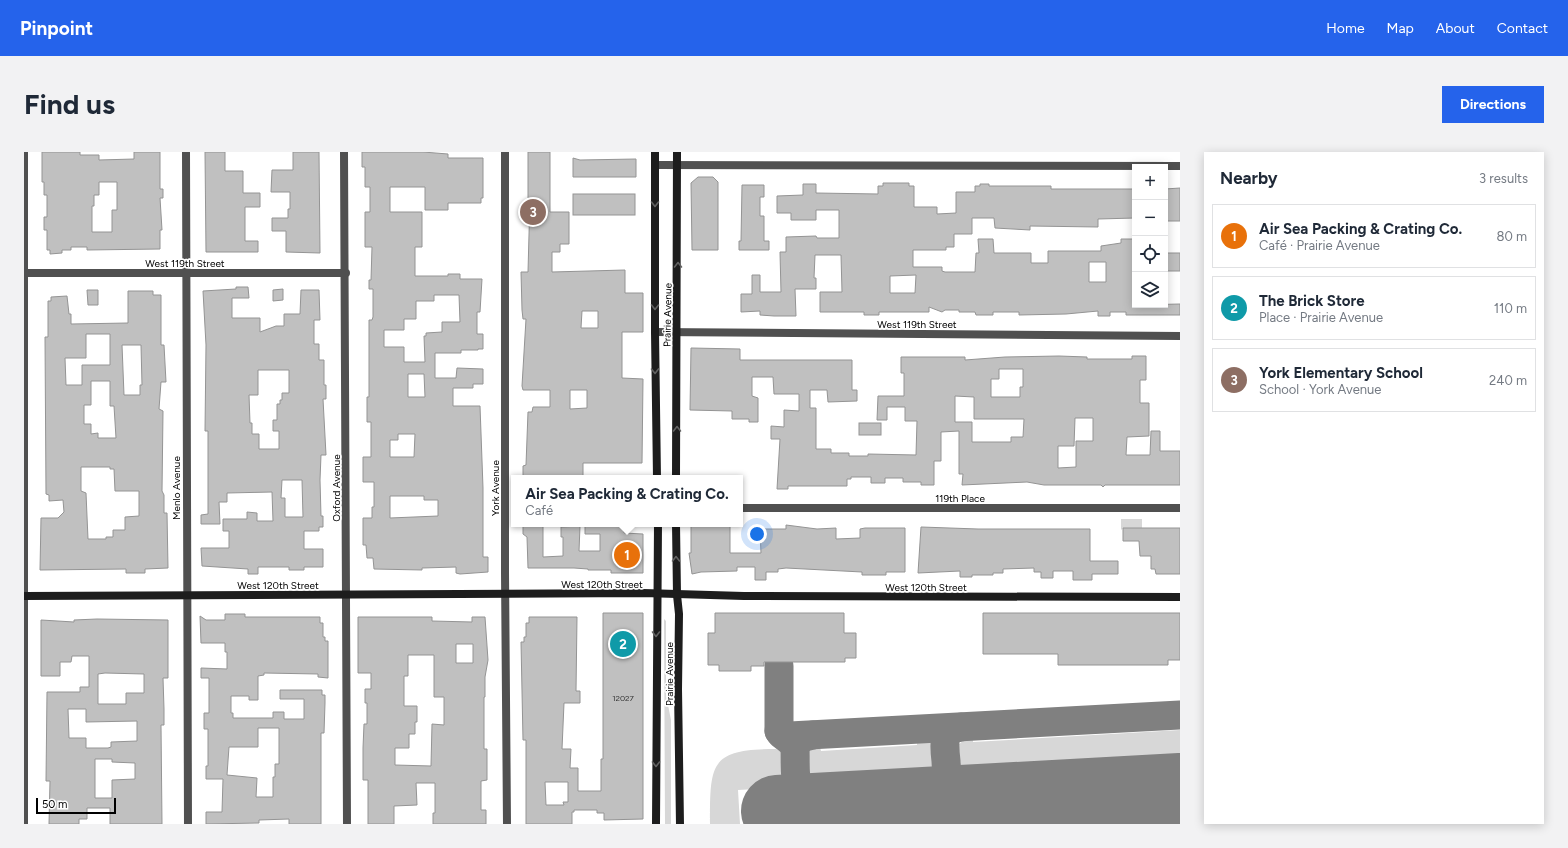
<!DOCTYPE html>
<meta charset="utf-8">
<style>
:root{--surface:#fff;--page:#f2f2f3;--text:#1f2937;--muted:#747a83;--line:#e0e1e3;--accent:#2563eb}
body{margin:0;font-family:Figtree,sans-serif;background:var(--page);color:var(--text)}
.controls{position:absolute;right:12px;top:12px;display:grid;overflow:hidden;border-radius:0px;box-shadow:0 2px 10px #0003}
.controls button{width:36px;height:36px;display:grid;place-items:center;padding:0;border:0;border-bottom:1px solid var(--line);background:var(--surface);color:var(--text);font:20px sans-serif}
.scale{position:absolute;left:12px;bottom:10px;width:80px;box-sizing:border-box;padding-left:4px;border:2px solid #000;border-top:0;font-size:11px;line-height:14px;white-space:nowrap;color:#000;-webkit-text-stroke:3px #fff;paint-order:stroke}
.you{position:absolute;left:733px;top:382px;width:14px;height:14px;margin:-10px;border:3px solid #fff;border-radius:50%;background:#1a73e8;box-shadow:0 0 0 6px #1a73e833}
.badge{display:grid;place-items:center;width:26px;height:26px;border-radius:50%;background:var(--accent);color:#fff;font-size:13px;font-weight:700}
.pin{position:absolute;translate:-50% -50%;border:2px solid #fff;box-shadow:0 1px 4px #0006}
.popup{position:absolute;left:487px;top:323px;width:232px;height:52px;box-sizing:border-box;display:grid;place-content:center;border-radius:0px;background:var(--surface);filter:drop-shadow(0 1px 3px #0005);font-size:13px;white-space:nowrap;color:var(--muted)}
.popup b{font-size:15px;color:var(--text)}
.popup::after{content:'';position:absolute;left:50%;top:100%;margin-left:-8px;border:8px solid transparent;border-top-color:var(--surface)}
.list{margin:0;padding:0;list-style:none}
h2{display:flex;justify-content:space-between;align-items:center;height:52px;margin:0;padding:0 16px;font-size:17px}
h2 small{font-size:13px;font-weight:400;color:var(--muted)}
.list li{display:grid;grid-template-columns:26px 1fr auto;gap:12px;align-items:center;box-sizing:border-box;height:64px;margin:0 8px 8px;padding:0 8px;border:1px solid var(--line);border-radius:0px}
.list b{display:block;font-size:15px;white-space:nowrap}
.list p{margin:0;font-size:13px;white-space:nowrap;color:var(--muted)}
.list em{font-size:13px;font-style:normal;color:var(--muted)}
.icon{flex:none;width:22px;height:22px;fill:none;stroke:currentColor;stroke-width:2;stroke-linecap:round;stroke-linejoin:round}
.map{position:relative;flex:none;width:1156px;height:672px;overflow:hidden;border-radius:0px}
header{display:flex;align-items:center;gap:24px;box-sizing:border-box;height:56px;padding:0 20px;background:var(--accent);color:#fff}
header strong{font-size:19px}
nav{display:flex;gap:22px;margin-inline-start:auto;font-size:14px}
.intro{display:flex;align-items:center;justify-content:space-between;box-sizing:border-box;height:96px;padding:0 24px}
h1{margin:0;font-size:28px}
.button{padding:10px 18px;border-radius:0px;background:var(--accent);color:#fff;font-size:14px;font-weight:700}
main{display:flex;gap:24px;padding:0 24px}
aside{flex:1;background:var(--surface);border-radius:0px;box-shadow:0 2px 10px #0003}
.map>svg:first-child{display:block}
</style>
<header>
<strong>Pinpoint</strong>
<nav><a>Home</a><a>Map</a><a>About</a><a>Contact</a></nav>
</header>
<div class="intro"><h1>Find us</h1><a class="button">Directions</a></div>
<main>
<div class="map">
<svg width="1156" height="672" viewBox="0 0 1156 672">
<rect width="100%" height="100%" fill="#fff"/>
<g fill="#d7d7d7">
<polygon points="1097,367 1118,367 1118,384 1115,387 1115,376 1099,376 1097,378"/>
<polygon points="640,467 642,469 642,543 647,568 647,672 641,672"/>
<path d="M1156 578V606L945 618 944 625 937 623C927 609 928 587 949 587V590Z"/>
<path d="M893 589 906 590C916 599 917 624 901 627V621L794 627 793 634H789C779 628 773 601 787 596 790 595 794 595 796 595L797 599 893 593Z"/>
<path d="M752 597C765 601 767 622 760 633L751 636 714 638 716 672H686C686 611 686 597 752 597Z"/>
<polygon points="1156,667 1156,672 1074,672"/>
</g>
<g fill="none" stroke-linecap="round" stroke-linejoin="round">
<g stroke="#808080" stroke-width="29">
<polyline points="755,514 755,579 757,582 770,592"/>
<polyline points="755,579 761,583 766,584 1156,563"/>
<path d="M784 672C792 663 801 660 812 656 805 656 797 656 790 654 767 648 772 615 771 597 774 587 779 585 789 583"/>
<path d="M929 672 938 659 956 648C928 644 923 636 922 609 921 601 920 591 922 583L929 577 937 575"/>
</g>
<polyline stroke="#808080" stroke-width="72" points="753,659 1156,637"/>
</g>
<g fill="#c0c0c0" stroke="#949494" fill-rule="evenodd">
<path d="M18 0H56V3H75V8L110 7V0H136V37H139V46H136L138 78H136V97L63 98V95H47V98H38V101L26 102V98H23V78H20V65H23V43H20V30H18ZM75 30H93V58H88V80H68V54H70V43H75Z"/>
<polygon points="181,0 201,0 201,19 219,19 219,41 236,41 236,55 221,55 221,89 234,89 234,100 182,100"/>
<polygon points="269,0 295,0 296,101 262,100 262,79 248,79 248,66 264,66 264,57 266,57 266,40 247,40 248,18 269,18"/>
<path d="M338 0H399L424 2V6H459V46H457V51H424V58H401V35H366V60H398V95H391V124H424V122H436V127H458L456 160H453V182H459V197H454V198H437V201H411V226H432L433 216 459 217V232H449V236H429V254H456L459 336V405H464V420L436 422 432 421V415L398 416V418L350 417 349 406H343L342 393H339V366H348V355H350V330H339V305H347V270H343V245H345V168H348L349 165V137H345V128H347L348 95H341V60H346V35H341V15H338ZM410 143H435L436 170H418V180L402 181V184H400L401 210H380V195H360V178H380V167H392V149H410ZM384 222H400L401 245H384ZM374 282H391L390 305H366V288H374ZM366 344H400V348H414V364L366 366Z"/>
<path d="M504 0H526V60H545V92H536V100H528V120L601 118V141H619V180H598V226L619 227 618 311H559V326H499V314L502 313 504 260H508L509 255H526V238H499L498 234 502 167H499L498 158 497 120H504L506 46H504ZM558 159H574V176H557ZM546 238H563V256L546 257Z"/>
<polygon points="549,6 556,8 612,7 612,25 549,25"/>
<polygon points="674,25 689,25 694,30 694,98 668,98 667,31"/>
<path d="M859 31H885V34H890V55H913V62L932 61V40H951V34H956V32H965V34H1027V37H1111V66L1074 67V75L1006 74V78L971 76 970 66H948V82H930V95H922V98H889V115H918V119L921 120H951L952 101H955L954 87H969L970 101H1007V111H1024V99H1077V94L1097 91V87H1111V153L1156 152V163H1102V160H1086V164H1074V159L1042 162 995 163V160H969V163H952L951 160H935V158H921L918 160 905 155V160H855V163H840V160H796V140H818L817 103H791L790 126H792V137H771L772 164H750L736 163V159L717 160V142H728V123H736V140H757L756 100H762V85L792 84 793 86H815V58H792V68H767V61H753V44L779 43V32H792V41L854 42V34H859ZM1065 110H1082V130H1065ZM892 123 891 141H866V124Z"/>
<polygon points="718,33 740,33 740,45 736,45 736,64 740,64 740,89 745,89 745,98 715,98 715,89 717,89"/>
<polygon points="1156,36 1156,69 1141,69 1141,37"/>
<rect x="549" y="42" width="62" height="21"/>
<rect x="1141" y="101" width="15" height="18"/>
<path d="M212 135H224L225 146H208V166H236V180L252 174H260V162H276L277 138H295L296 168H290V192H295V208H300V233H302V247H299L302 303H297L296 328 297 364H299V375H295V379H280V397H299V415H280V418H265V415H234V422H224V417L178 414 177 396H205V379H199V367H223V360L233 361V369H249L248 340 203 341V350H195L196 372H177V363L184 362V279H181L182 193 179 139 212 137ZM234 218H265V241H258V248H256V252H253V268H249V279H255V297H235V282H228V271H226L225 243H234ZM258 328H278L279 365H261V346H257Z"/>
<polygon points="259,137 259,148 249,149 249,138"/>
<polygon points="63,138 74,138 74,153 64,153"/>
<path d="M104 139H129V143H137V193H140L142 230H137L135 257 139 259 138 339 140 343V361H143L144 416 121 417V421H102V417L16 418 17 366H34L40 360 39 348 25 349V343L22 342 21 185H24V149H27V145L43 144 45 162H47V172L104 171ZM62 182H86V213H58V233H42L41 206H62ZM98 193H117L118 233H116V243H100ZM67 229H86V254H90L92 286H74V281L67 282V272H60V253H67ZM57 315H86V317H90L91 339H115V364L101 365V378H89V385H82V387H64L62 341 57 339Z"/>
<path d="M667 196 716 197V208H828V238H833V249L804 250 803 238H786V256H792V297H807V301H825V304H844V302L892 303 893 269H881V255H863V268H853L854 244H880V221H877V205H941V208L981 205 1035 204 1063 205V207H1108V204H1122V228H1116V251H1125V284L1103 285 1102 303H1126L1127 279H1136V299H1156V333H1081L1079 335 1077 333H1020L1003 330 938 333 939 322H935V279L917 280V309H910V333H897V330H879V326H861V331H847V325H827V327H823V334H764V337H753L756 287H747V274L760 275V258L775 259V242H750L749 225H728V244L734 246V270H725V267H708V259L666 258ZM975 217H999V235H996V245H967V227H975ZM931 244 950 245V267H1000L999 285H987V290H948V270H931ZM1051 266H1069V289H1052V315L1034 316V294H1050Z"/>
<rect x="835" y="271" width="22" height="12"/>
<polygon points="499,372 519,372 519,405 539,404 539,385 537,385 537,375 556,374 555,399 576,399 576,382 561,382 561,372 592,372 592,374 600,374 600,381 619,382 619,421 587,421 587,418 564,418 564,417 550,416 504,416 503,385 499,382"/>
<polygon points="667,372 706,372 706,401 737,401 736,377 762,377 762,373 793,377 812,376 812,387 836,386 836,377 841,376 881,376 881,420 862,420 862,423 838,423 838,420 762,416 754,417 754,420 742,420 742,428 731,428 731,415 713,415 713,419 677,420 668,422 665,401 667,401"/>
<polygon points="897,375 954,377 1066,377 1066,409 1094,409 1094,422 1068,422 1068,428 1049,428 1049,419 1029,419 1029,426 1017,426 1017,420 1010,420 1010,416 979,417 979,421 969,421 969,423 948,423 948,425 936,425 936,419 894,421"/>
<polygon points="1099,376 1156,376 1156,422 1132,422 1131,417 1127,417 1127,404 1116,404 1115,389 1099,389"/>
<path d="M579 461H619V667L580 668V661H573V658H550V660H548V672H502V588H499L497 490H500V485H502V471H505V465H553L552 539H556V551H540L538 597H547L546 616H554V639H577V607H579ZM521 630H544V650H539L540 653H522Z"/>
<polygon points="691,461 820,461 820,481 832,481 832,506 821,506 821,510 740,510 740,514 727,514 727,519 695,519 695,513 684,513 684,481 691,481"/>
<polygon points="959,461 1156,461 1156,508 1144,508 1144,513 1034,513 1034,502 959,502"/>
<path d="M201 462H221V465H296V471H299V485H301V489H304V526L294 525V522L240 521V523L234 524V548H225V544H207V561H209V566H249V560H260V567H280V547H256V538H298V543H301V551L300 581H297V672H265V667L235 668V671L182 672V660H198L199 627H182V614H184V577H180V561H185V526H177V516L203 517V500H201V491H177L176 464 182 468H201ZM234 576H255V612H251V625H249V645H232L233 626 203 623 205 595H234Z"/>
<path d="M334 465H408V469L448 470V465H461L464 508 461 525V545H460V597H463V628L457 629V658H462V672H409V661H411V631H392L393 653 370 654V672H344V628H339V596L340 572H343V551H341V537H347V521H334ZM432 492H449V511H432ZM384 503H410V545H420V573L408 572 407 614 371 613V596H385V582H391V570H393V554H380V524H384Z"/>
<path d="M73 467 144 468V526H139L140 557V573H137L138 672H86V656H63V667H55V672H25L26 629H22L23 540H56V535H65V504H48L47 510H36V524H17V468L50 470V468ZM81 521 120 522V541H102V552H74V522ZM44 557H62V570L113 569V589L87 590V595L84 596H62V586H45ZM71 607H88V610L111 611V627L88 628V646H71Z"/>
</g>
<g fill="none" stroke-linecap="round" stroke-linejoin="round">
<g stroke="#505050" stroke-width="8">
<polyline points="162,0 164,672"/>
<polyline points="320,0 323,672"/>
<polyline points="481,0 481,421 483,672"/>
<polyline points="631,13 1156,14"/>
<polyline points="0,121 322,121"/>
<polyline points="631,180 1156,184"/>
<polyline points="716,356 1156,356"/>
<polyline points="0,672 0,0"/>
</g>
<g stroke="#1d1d1d" stroke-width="8">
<polyline points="631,0 631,180 633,326"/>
<polyline points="652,326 653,0"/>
<polyline points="652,372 653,443 655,462 654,537 656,672"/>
<polyline points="0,444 619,441 720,444 1156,445"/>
<polyline points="632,672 634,372"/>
</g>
</g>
<defs><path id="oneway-chevron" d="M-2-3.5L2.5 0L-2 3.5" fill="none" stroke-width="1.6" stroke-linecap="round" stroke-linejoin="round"/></defs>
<g stroke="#616161">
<use href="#oneway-chevron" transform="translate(631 52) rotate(90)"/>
<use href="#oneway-chevron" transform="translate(654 113) rotate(-90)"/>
<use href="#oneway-chevron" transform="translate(631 155) rotate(91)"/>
<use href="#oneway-chevron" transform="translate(631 219) rotate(89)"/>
<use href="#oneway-chevron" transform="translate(653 277) rotate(-90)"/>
<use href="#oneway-chevron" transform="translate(652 407) rotate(-90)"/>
<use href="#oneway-chevron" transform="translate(632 482) rotate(90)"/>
<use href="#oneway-chevron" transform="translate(632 612) rotate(90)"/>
</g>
<g text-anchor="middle" stroke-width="3.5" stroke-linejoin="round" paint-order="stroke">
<g font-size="8" fill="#303030">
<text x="599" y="549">12027</text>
</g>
<g font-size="10" fill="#000" stroke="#fff">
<text x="161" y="115">West 119th Street</text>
<text transform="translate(643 163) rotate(-89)" y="4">Prairie Avenue</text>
<text x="893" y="176">West 119th Street</text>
<text transform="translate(152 336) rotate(-90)" y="4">Menlo Avenue</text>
<text transform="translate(312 336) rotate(-90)" y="4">Oxford Avenue</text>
<text transform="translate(471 336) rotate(-90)" y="4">York Avenue</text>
<text x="936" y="350">119th Place</text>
<text x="578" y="436">West 120th Street</text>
<text x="254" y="437">West 120th Street</text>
<text x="902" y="439">West 120th Street</text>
<text transform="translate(645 522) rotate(-90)" y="4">Prairie Avenue</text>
</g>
</g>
</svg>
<div class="controls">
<button>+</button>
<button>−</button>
<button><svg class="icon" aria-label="locate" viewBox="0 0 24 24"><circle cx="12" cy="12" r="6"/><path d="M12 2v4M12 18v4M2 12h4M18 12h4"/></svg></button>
<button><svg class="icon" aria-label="layers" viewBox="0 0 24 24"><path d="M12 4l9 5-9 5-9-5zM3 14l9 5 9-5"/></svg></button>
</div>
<div class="scale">50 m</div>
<div class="you"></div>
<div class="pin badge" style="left:603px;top:403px;background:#e8710a">1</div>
<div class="popup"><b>Air Sea Packing &amp; Crating Co.</b>Café</div>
<div class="pin badge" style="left:599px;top:492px;background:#0f9aa8">2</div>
<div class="pin badge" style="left:509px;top:60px;background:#8d6e63">3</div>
</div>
<aside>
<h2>Nearby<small>3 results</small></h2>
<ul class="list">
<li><span class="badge" style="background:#e8710a">1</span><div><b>Air Sea Packing &amp; Crating Co.</b><p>Café · Prairie Avenue</p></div><em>80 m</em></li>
<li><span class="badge" style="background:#0f9aa8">2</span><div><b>The Brick Store</b><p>Place · Prairie Avenue</p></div><em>110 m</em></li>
<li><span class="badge" style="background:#8d6e63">3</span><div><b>York Elementary School</b><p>School · York Avenue</p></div><em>240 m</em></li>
</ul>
</aside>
</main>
